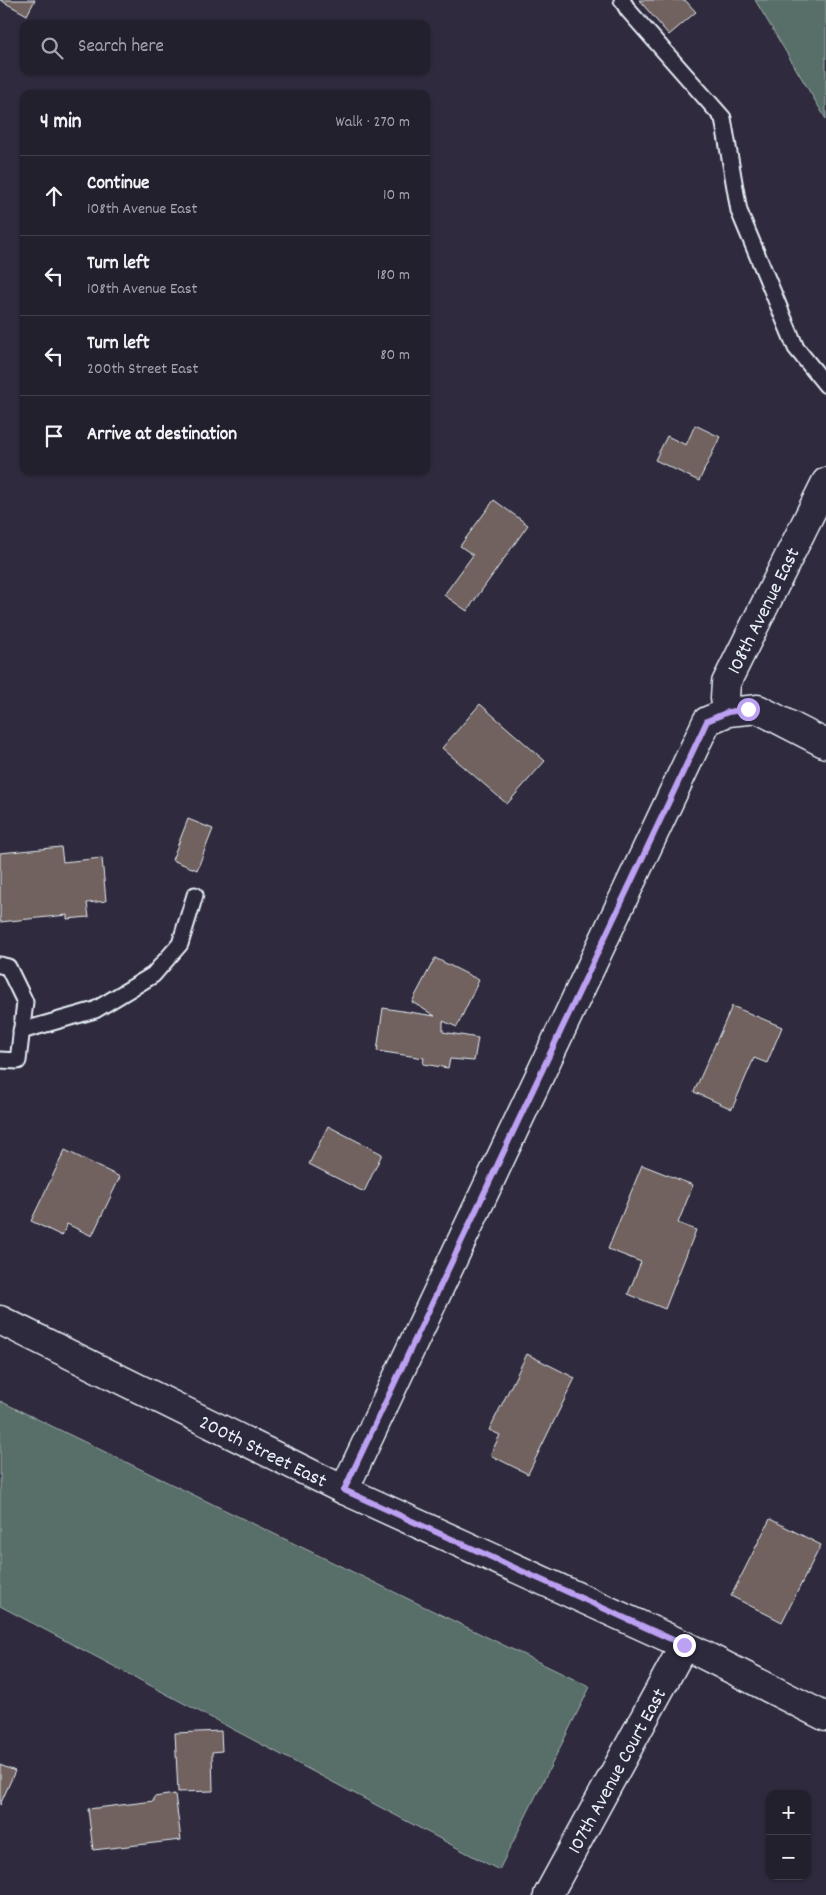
<!DOCTYPE html>
<meta charset="utf-8">
<style>
:root{--surface:#23202e;--page:#2f2d3a;--text:#f1f3f6;--muted:#a3a3aa;--line:#403e4a}
body{margin:0;font-family:Dekko,sans-serif;background:var(--page);color:var(--text)}
.controls{position:absolute;right:15px;bottom:15px;display:grid;overflow:hidden;border-radius:10px;box-shadow:0 1px 4px #0004}
.controls button{width:45px;height:45px;display:grid;place-items:center;padding:0;border:0;border-bottom:1px solid var(--line);background:var(--surface);color:var(--text);font:25px sans-serif}
.stop{position:absolute;width:15px;height:15px;margin:-11px;border:4px solid #bca0f2;border-radius:50%;background:#fff}
.stop.end{background:#bca0f2;border-color:#fff;box-shadow:0 1px 5px #0008}
.list{margin:0;padding:0;list-style:none}
h2{display:flex;justify-content:space-between;align-items:center;height:65px;margin:0;padding:0 20px;font-size:21px}
h2 small{font-size:16px;font-weight:400;color:var(--muted)}
.list li{display:grid;grid-template-columns:32px 1fr auto;gap:15px;align-items:center;box-sizing:border-box;height:80px;padding:0 20px;border-top:1px solid var(--line)}
.list b{display:block;font-size:19px;white-space:nowrap}
.list p{margin:0;font-size:16px;white-space:nowrap;color:var(--muted)}
.list em{font-size:16px;font-style:normal;color:var(--muted)}
.icon{flex:none;width:28px;height:28px;fill:none;stroke:currentColor;stroke-width:2;stroke-linecap:round;stroke-linejoin:round}
.map{position:relative;flex:none;width:826px;height:1895px;overflow:hidden}
.search{position:absolute;background:var(--surface);box-shadow:0 1px 4px #0004;left:20px;top:20px;width:410px;height:55px;display:flex;align-items:center;gap:12px;box-sizing:border-box;padding:0 18px;border-radius:10px;color:var(--muted);font-size:19px}
.panel{position:absolute;background:var(--surface);box-shadow:0 1px 4px #0004;left:20px;top:90px;width:410px;height:385px;border-radius:10px}
.map>svg:first-child{display:block}
</style>
<div class="map">
<svg width="826" height="1895" viewBox="0 0 826 1895">
<rect width="100%" height="100%" fill="#2f2a3d"/>
<filter id="ink" filterUnits="userSpaceOnUse"><feTurbulence type="fractalNoise" baseFrequency=".02" numOctaves="2"/><feDisplacementMap in="SourceGraphic" scale="10" xChannelSelector="R" yChannelSelector="G"/><feConvolveMatrix kernelMatrix="1 2 1 2 8 2 1 2 1" color-interpolation-filters="sRGB"/></filter>
<g filter="url(#ink)">
<g fill="#586e68" stroke="#a0b0b0">
<polygon points="755,0 826,0 826,119"/>
<polygon points="0,1401 590,1687 499,1870 0,1606"/>
</g>
<g fill="#71625f" stroke="#e8f1f8">
<polygon points="0,0 35,0 27,15"/>
<polygon points="639,0 685,0 696,12 669,35"/>
<polygon points="695,425 720,437 699,481 655,460 667,436 686,445"/>
<polygon points="494,500 528,525 467,611 444,595 473,555 460,546"/>
<polygon points="480,704 545,761 507,804 442,748"/>
<polygon points="188,819 213,829 197,870 172,860"/>
<polygon points="61,847 63,862 102,858 106,901 87,903 89,917 67,919 67,915 0,922 0,853"/>
<polygon points="435,958 479,980 457,1027 443,1021 443,1032 478,1038 474,1061 450,1059 448,1068 423,1064 424,1058 377,1051 383,1008 435,1016 412,1002"/>
<polygon points="732,1006 782,1027 767,1063 754,1058 732,1109 694,1092"/>
<polygon points="328,1126 382,1154 364,1192 309,1164"/>
<polygon points="65,1150 120,1177 92,1236 67,1224 62,1236 31,1221"/>
<polygon points="642,1165 693,1185 678,1223 696,1230 665,1309 628,1294 641,1262 608,1249"/>
<polygon points="527,1354 575,1378 528,1474 490,1455 500,1435 489,1430"/>
<polygon points="770,1519 821,1545 782,1622 731,1596"/>
<polygon points="221,1731 222,1751 212,1752 213,1791 178,1792 175,1733"/>
<polygon points="0,1765 15,1771 0,1805"/>
<polygon points="175,1794 181,1840 93,1850 88,1809 154,1801 154,1797"/>
</g>
<g fill="none" stroke-linecap="round" stroke-linejoin="round">
<defs>
<g id="service">
<polyline points="622,0 628,10 723,118 739,211 796,348 826,385"/>
<polyline points="0,965 8,967 25,1002 18,1061 0,1060"/>
<polyline points="21,1031 95,1010 153,975 180,944 195,895"/>
</g>
<g id="minor">
<polyline points="728,712 758,709 826,744"/>
<path id="s1" d="M344 1490 707 721 728 712 725 698 726 683 826 482"/>
<path id="s2" d="M548 1895 684 1645"/>
</g>
<g id="tertiary">
<path id="s3" d="M0 1320 344 1490 684 1645 826 1717"/>
</g>
</defs>
<use href="#service" stroke="#e8f1f8" stroke-width="19"/>
<use href="#minor" stroke="#e8f1f8" stroke-width="31"/>
<use href="#tertiary" stroke="#e8f1f8" stroke-width="31"/>
<use href="#service" stroke="#2f2a3d" stroke-width="15"/>
<use href="#minor" stroke="#2f2a3d" stroke-width="28"/>
<use href="#tertiary" stroke="#2f2a3d" stroke-width="28"/>
</g>
</g>
<g fill="none" stroke-linecap="round" stroke-linejoin="round" filter="url(#ink)">
<polyline stroke="#bca0f2" stroke-width="6" points="684,1645 344,1490 707,721 728,712 748,709"/>
</g>
<g text-anchor="middle" stroke-width="5" stroke-linejoin="round" paint-order="stroke">
<g font-size="20" fill="#e8f1f8" stroke="#2f2a3d">
<text dy="7" stroke="none"><textPath href="#s1" startOffset="984">108th Avenue East</textPath></text>
<text dy="7" stroke="none"><textPath href="#s3" startOffset="294">200th Street East</textPath></text>
<text dy="7" stroke="none"><textPath href="#s2" startOffset="142">107th Avenue Court East</textPath></text>
</g>
</g>
</svg>
<div class="controls">
<button>+</button>
<button>−</button>
</div>
<div class="stop" style="left:748px;top:709px"></div>
<div class="stop end" style="left:684px;top:1645px"></div>
<div class="search"><svg class="icon" aria-label="search" viewBox="0 0 24 24"><circle cx="10" cy="10" r="6"/><path d="M15 15l6 6"/></svg>Search here</div>
<section class="panel">
<h2>4 min<small>Walk · 270 m</small></h2>
<ul class="list">
<li><svg class="icon" aria-label="ahead" viewBox="0 0 24 24"><path d="M12 20V5M6 11l6-6 6 6"/></svg><div><b>Continue</b><p>108th Avenue East</p></div><em>10 m</em></li>
<li><svg class="icon" aria-label="left" viewBox="0 0 24 24"><path d="M17 20v-9H6M10 6l-5 5 5 5"/></svg><div><b>Turn left</b><p>108th Avenue East</p></div><em>180 m</em></li>
<li><svg class="icon" aria-label="left" viewBox="0 0 24 24"><path d="M17 20v-9H6M10 6l-5 5 5 5"/></svg><div><b>Turn left</b><p>200th Street East</p></div><em>80 m</em></li>
<li><svg class="icon" aria-label="arrive" viewBox="0 0 24 24"><path d="M6 21V4h12l-3 4 3 4H6"/></svg><div><b>Arrive at destination</b></div></li>
</ul>
</section>
</div>
